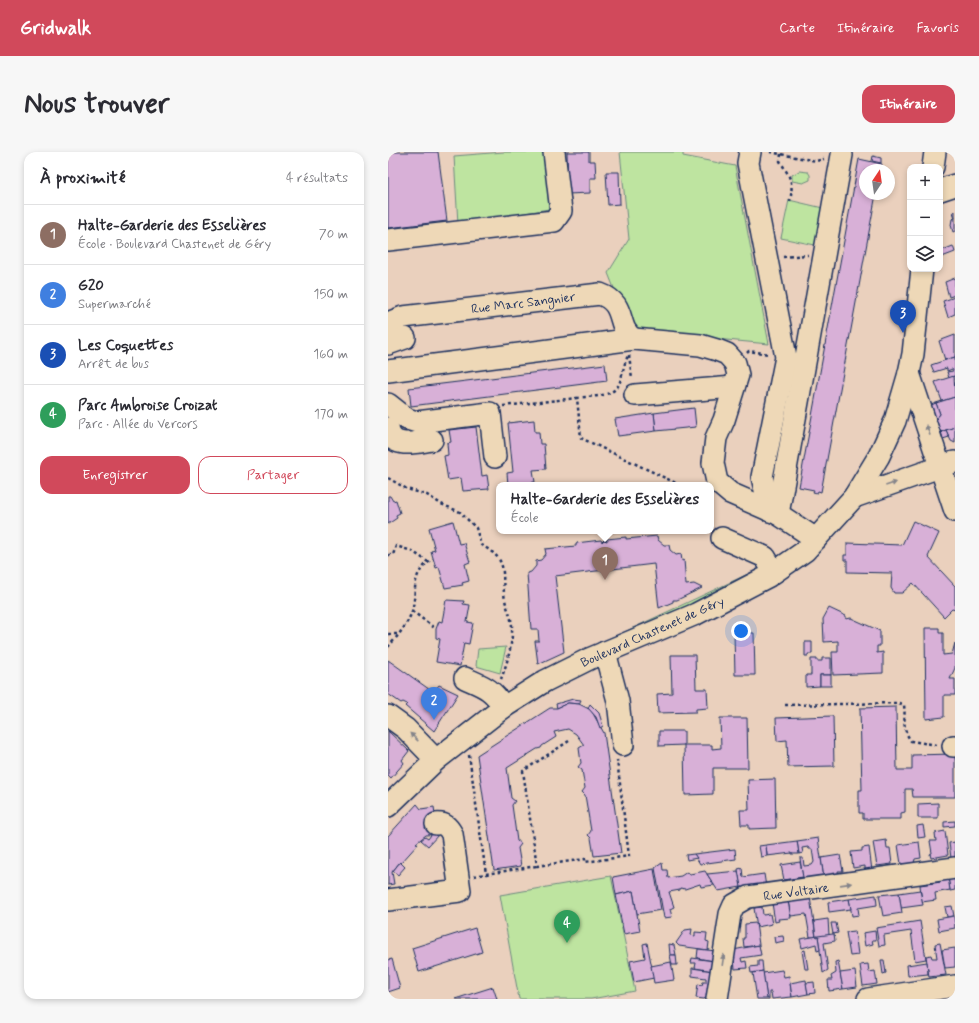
<!DOCTYPE html>
<html lang="fr">
<meta charset="utf-8">
<style>
:root{--surface:#fff;--page:#f7f7f7;--text:#2b2b33;--muted:#7c7c81;--line:#e1e1e2;--accent:#d1495b}
body{margin:0;font-family:Mynerve,sans-serif;background:var(--page);color:var(--text)}
.controls{position:absolute;right:12px;top:12px;display:grid;overflow:hidden;border-radius:8px;box-shadow:0 2px 6px #0003}
.controls button{width:36px;height:36px;display:grid;place-items:center;padding:0;border:0;border-bottom:1px solid var(--line);background:var(--surface);color:var(--text);font:20px sans-serif}
.compass{position:absolute;left:471px;top:12px;width:36px;height:36px;border-radius:50%;background:var(--surface);box-shadow:0 2px 6px #0003;rotate:13deg}
.you{position:absolute;left:353px;top:479px;width:14px;height:14px;margin:-10px;border:3px solid #fff;border-radius:50%;background:#1a73e8;box-shadow:0 0 0 6px #1a73e833}
.badge{display:grid;place-items:center;width:26px;height:26px;border-radius:50%;background:var(--accent);color:#fff;font-size:13px;font-weight:700}
.pin{position:absolute;translate:-50% -33px;filter:drop-shadow(0 1px 2px #0008)}
.pin::after{content:'';position:absolute;top:21px;width:14px;height:12px;background:inherit;clip-path:polygon(0 0,100% 0,50% 100%)}
.popup{position:absolute;left:108px;top:330px;width:218px;height:52px;box-sizing:border-box;display:grid;place-content:center;border-radius:8px;background:var(--surface);filter:drop-shadow(0 1px 3px #0005);font-size:13px;white-space:nowrap;color:var(--muted)}
.popup b{font-size:15px;color:var(--text)}
.popup::after{content:'';position:absolute;left:50%;top:100%;margin-left:-8px;border:8px solid transparent;border-top-color:var(--surface)}
.list{margin:0;padding:0;list-style:none}
h2{display:flex;justify-content:space-between;align-items:center;height:52px;margin:0;padding:0 16px;font-size:17px}
h2 small{font-size:13px;font-weight:400;color:var(--muted)}
.list li{display:grid;grid-template-columns:26px 1fr auto;gap:12px;align-items:center;box-sizing:border-box;height:60px;padding:0 16px;border-top:1px solid var(--line)}
.list b{display:block;font-size:15px;white-space:nowrap}
.list p{margin:0;font-size:13px;white-space:nowrap;color:var(--muted)}
.list em{font-size:13px;font-style:normal;color:var(--muted)}
.actions{display:flex;gap:8px;padding:12px 16px}
.actions a{flex:1;padding:9px 0;border:1px solid var(--accent);border-radius:12px;text-align:center;font-size:14px;color:var(--accent)}
.actions .main{background:var(--accent);color:#fff}
.icon{flex:none;width:22px;height:22px;fill:none;stroke:currentColor;stroke-width:2;stroke-linecap:round;stroke-linejoin:round}
.map{position:relative;flex:none;width:567px;height:847px;overflow:hidden;border-radius:12px}
header{display:flex;align-items:center;gap:24px;box-sizing:border-box;height:56px;padding:0 20px;background:var(--accent);color:#fff}
header strong{font-size:19px}
nav{display:flex;gap:22px;margin-inline-start:auto;font-size:14px}
.intro{display:flex;align-items:center;justify-content:space-between;box-sizing:border-box;height:96px;padding:0 24px}
h1{margin:0;font-size:28px}
.button{padding:10px 18px;border-radius:12px;background:var(--accent);color:#fff;font-size:14px;font-weight:700}
main{display:flex;gap:24px;padding:0 24px}
aside{flex:1;background:var(--surface);border-radius:12px;box-shadow:0 2px 6px #0003}
.map>svg:first-child{display:block}
</style>
<header>
<strong>Gridwalk</strong>
<nav><a>Carte</a><a>Itinéraire</a><a>Favoris</a></nav>
</header>
<div class="intro"><h1>Nous trouver</h1><a class="button">Itinéraire</a></div>
<main>
<aside>
<h2>À proximité<small>4 résultats</small></h2>
<ul class="list">
<li><span class="badge" style="background:#8d6e63">1</span><div><b>Halte-Garderie des Esselières</b><p>École · Boulevard Chastenet de Géry</p></div><em>70 m</em></li>
<li><span class="badge" style="background:#3f7fe0">2</span><div><b>G20</b><p>Supermarché</p></div><em>150 m</em></li>
<li><span class="badge" style="background:#1a4fb4">3</span><div><b>Les Coquettes</b><p>Arrêt de bus</p></div><em>160 m</em></li>
<li><span class="badge" style="background:#2e9e5b">4</span><div><b>Parc Ambroise Croizat</b><p>Parc · Allée du Vercors</p></div><em>170 m</em></li>
</ul>
<div class="actions"><a class="main">Enregistrer</a><a>Partager</a></div>
</aside>
<div class="map">
<svg width="567" height="847" viewBox="0 0 567 847">
<rect width="100%" height="100%" fill="#ead0bd"/>
<filter id="ink" filterUnits="userSpaceOnUse"><feTurbulence type="fractalNoise" baseFrequency=".025" numOctaves="2"/><feDisplacementMap in="SourceGraphic" scale="8" xChannelSelector="R" yChannelSelector="G"/><feConvolveMatrix kernelMatrix="1 2 1 2 8 2 1 2 1" color-interpolation-filters="sRGB"/></filter>
<g filter="url(#ink)">
<g fill="#bee4a0" stroke="#6c8a7f">
<polygon points="116,0 157,0 161,57 70,72 66,4"/>
<polygon points="232,0 295,0 295,4 347,14 381,192 243,179 220,121 241,87"/>
<polygon points="411,19 420,20 422,23 422,28 415,31 404,29 404,23"/>
<polygon points="401,48 435,56 427,93 393,86"/>
<polygon points="362,421 364,424 335,439 231,485 230,483"/>
<polygon points="118,495 112,521 88,514 90,497"/>
<polygon points="223,724 247,839 203,847 131,847 112,743"/>
</g>
<g fill="#d8b0d7" stroke="#1b2f5e">
<polygon points="0,0 50,0 59,69 0,76"/>
<polygon points="179,0 201,0 201,9 207,9 208,26 202,26 202,41 180,42"/>
<polygon points="485,4 493,6 493,11 484,9"/>
<polygon points="471,7 494,12 492,18 477,18 477,42 488,42 433,340 430,339 429,341 425,340 426,338 411,335"/>
<polygon points="218,20 231,20 232,52 220,53"/>
<polygon points="567,59 567,79 565,80 563,73 564,67 567,66 565,60"/>
<polygon points="565,94 567,100 554,105 552,99"/>
<polygon points="567,126 567,143 561,145 557,130"/>
<polygon points="567,145 567,162 560,165 555,149"/>
<polygon points="567,183 567,205 557,208 551,189"/>
<polygon points="567,205 567,224 561,226 559,220 565,219 564,217 559,219 559,216 546,220 543,213"/>
<polygon points="217,212 219,229 23,254 21,236"/>
<polygon points="566,224 567,245 554,249 547,230"/>
<polygon points="567,245 567,275 552,280 548,267 552,262 548,251"/>
<polygon points="548,251 552,262 548,267 543,253"/>
<polygon points="306,256 308,275 268,279 266,261"/>
<polygon points="266,261 268,279 230,284 227,267"/>
<polygon points="146,268 147,280 151,280 152,292 156,292 158,317 145,318 147,330 120,333 119,321 125,320 120,271"/>
<polygon points="88,275 94,324 99,323 101,337 75,339 73,326 60,328 56,304 60,303 59,291 63,290 61,278"/>
<polygon points="567,275 567,291 563,289 558,278"/>
<polygon points="558,278 561,285 555,287 553,280"/>
<polygon points="0,344 2,344 5,349 8,348 12,361 8,363 9,366 0,372"/>
<polygon points="65,369 71,392 76,391 82,410 77,412 81,429 74,431 75,433 57,436 51,415 48,416 43,399 47,398 41,376"/>
<polygon points="525,369 551,381 540,405 567,434 567,458 564,457 556,465 525,431 514,441 506,441 503,436 504,421 459,420 459,408 456,408 456,403 459,403 459,391 514,393"/>
<polygon points="269,384 270,388 276,393 281,393 282,398 288,403 293,402 294,409 296,408 298,433 306,432 314,436 289,448 285,448 285,450 271,456 266,412 167,424 176,500 150,512 147,489 151,489 150,477 143,477 139,421 143,420 148,414 148,409 153,408 158,402 157,397 188,394 188,391 213,388 214,390 216,388 219,389 219,387 238,385 238,387"/>
<polygon points="58,448 76,449 75,452 82,453 79,470 85,471 81,492 76,491 72,514 48,510 52,487 48,486 48,477 51,469 54,470"/>
<polygon points="441,456 458,464 458,467 463,466 492,479 492,494 489,494 489,501 495,500 495,521 445,523 444,500 450,500 450,489 436,490 435,467"/>
<polygon points="537,476 551,476 551,481 555,481 555,503 564,502 567,491 567,516 562,527 567,527 567,543 556,543 556,565 538,567"/>
<polygon points="346,481 366,481 367,523 347,523"/>
<polygon points="417,490 424,490 424,502 420,502 420,504 417,504"/>
<polygon points="283,503 307,503 308,537 319,537 320,556 308,557 308,560 270,561 269,542 284,541"/>
<polygon points="434,506 443,506 443,523 432,523 432,534 418,535 418,523 423,523 423,507 429,507 429,509 434,509"/>
<polygon points="0,508 45,540 51,533 70,542 46,579 17,554 19,552 15,550 13,551 0,542"/>
<rect x="432" y="523" width="11" height="11"/>
<polygon points="185,547 193,548 191,552 180,551 169,556 168,552"/>
<polygon points="180,551 191,552 203,558 216,581 233,701 206,704 203,686 200,683 203,679 197,643 194,640 197,636 194,618 190,615 193,611 191,596 196,593 188,582 180,577 166,580 168,585 154,594 153,596 149,597 119,616 123,646 127,649 124,653 129,689 133,692 130,696 133,714 106,718 89,603 162,556 169,556"/>
<polygon points="202,552 211,561 215,574 212,576 208,565 200,556"/>
<polygon points="508,555 509,618 524,618 524,603 567,602 567,645 525,645 524,637 517,637 517,660 513,661 513,667 475,667 475,661 471,661 471,638 474,638 472,556"/>
<polygon points="445,564 446,614 400,615 399,588 389,589 388,566"/>
<polygon points="332,566 359,566 360,616 325,616 325,642 297,643 296,593 324,593 324,597 333,596"/>
<polygon points="0,579 21,599 14,608 16,611 3,626 0,623"/>
<polygon points="271,579 296,579 296,593 271,594"/>
<polygon points="387,627 388,676 361,677 361,673 353,673 352,658 361,658 360,628"/>
<polygon points="550,651 550,666 530,666 530,652"/>
<polygon points="29,652 33,657 46,655 50,682 38,683 28,691 30,692 13,711 12,710 4,720 6,732 0,733 0,684"/>
<polygon points="567,669 567,674 556,675 556,670"/>
<polygon points="535,673 537,685 530,686 529,674"/>
<polygon points="557,679 560,703 543,706 542,702 544,701 542,689 548,689 547,681"/>
<polygon points="52,681 40,694 33,688 37,685 40,687 43,683"/>
<polygon points="430,686 436,726 415,729 412,706 415,706 416,714 424,713 426,710 424,697 421,697 420,695 414,696 415,701 411,702 409,689"/>
<polygon points="498,688 499,696 502,696 504,712 489,714 485,690"/>
<polygon points="409,689 411,702 404,702 404,701 379,704 378,693"/>
<polygon points="531,690 533,706 527,707 526,711 513,712 510,693"/>
<polygon points="567,690 567,705 563,706 561,691"/>
<polygon points="378,693 379,704 373,705 371,694"/>
<polygon points="481,695 484,719 477,720 477,714 465,716 463,700 474,699 474,696"/>
<polygon points="347,697 348,707 312,712 306,702"/>
<polygon points="306,702 309,706 299,708 298,703"/>
<polygon points="452,703 455,719 450,719 451,724 436,726 433,706"/>
<polygon points="12,710 17,715 10,723 5,719"/>
<polygon points="412,710 415,725 396,728 393,713"/>
<polygon points="274,711 275,718 279,718 280,726 293,724 299,720 302,722 317,719 326,733 313,735 312,732 297,737 292,736 292,738 281,740 286,755 282,757 284,765 276,766 267,716"/>
<polygon points="354,716 355,725 376,722 378,735 353,739 350,717"/>
<polygon points="266,717 273,758 249,762 245,739 228,743 225,725"/>
<polygon points="350,719 353,735 330,739 319,722"/>
<polygon points="567,724 567,738 562,739 560,725"/>
<polygon points="560,725 562,738 547,741 548,748 534,750 532,733 553,730 552,726"/>
<polygon points="532,738 535,753 513,756 511,741"/>
<polygon points="245,739 252,779 236,782 228,743"/>
<polygon points="511,741 514,761 495,764 491,743"/>
<polygon points="488,743 489,753 470,756 471,763 464,764 461,747"/>
<polygon points="422,745 428,785 422,785 418,762 403,764 400,749"/>
<polygon points="461,747 463,757 441,760 440,750"/>
<polygon points="400,749 403,766 390,767 391,769 387,770 384,751"/>
<polygon points="564,754 566,764 559,765 557,755"/>
<polygon points="374,755 375,763 382,762 384,772 369,775 366,756"/>
<polygon points="566,764 567,776 551,779 549,767"/>
<polygon points="440,767 441,783 428,785 426,769"/>
<polygon points="532,769 538,807 527,809 523,779 496,783 497,793 491,794 488,776"/>
<polygon points="368,771 371,793 356,795 355,786 357,786 357,772"/>
<polygon points="443,771 448,771 450,781 445,782"/>
<polygon points="87,776 94,800 31,820 24,796"/>
<polygon points="304,777 303,783 307,784 307,780 319,781 318,789 321,790 320,798 291,794 288,791 297,778"/>
<polygon points="467,779 470,803 462,804 458,780"/>
<polygon points="487,779 488,788 484,788 485,792 477,794 475,781"/>
<polygon points="445,782 446,782 447,789 436,791 440,818 435,821 430,784"/>
<polygon points="395,784 396,789 387,791 386,785"/>
<polygon points="430,784 432,798 429,799 428,792 414,796 412,787"/>
<polygon points="259,791 266,826 246,830 242,809 257,806 255,792"/>
<polygon points="552,791 558,823 541,825 538,804 543,803 544,806 549,806 547,792"/>
<polygon points="281,792 286,793 288,803 282,803"/>
<polygon points="371,793 373,803 353,806 354,810 358,809 359,816 347,817 345,798"/>
<polygon points="567,796 567,815 557,816 554,798"/>
<polygon points="310,797 328,799 326,809 309,806"/>
<polygon points="417,798 420,817 417,817 414,799"/>
<polygon points="282,803 288,803 289,813 284,813"/>
<polygon points="304,806 326,809 325,819 307,816 308,811 303,811"/>
<polygon points="4,807 12,836 0,840 0,808"/>
<polygon points="493,808 496,808 498,821 495,822"/>
<polygon points="370,809 374,809 375,819 363,821 362,815 370,814"/>
<polygon points="450,809 455,837 441,839 440,828 444,828 443,824 448,821 447,810"/>
<polygon points="283,810 286,828 266,831 263,814"/>
<polygon points="539,810 540,822 520,824 519,813"/>
<polygon points="480,812 481,820 487,819 489,832 475,834 472,813"/>
<polygon points="304,816 325,819 321,844 316,847 308,846 310,832 314,833 315,830 318,830 318,826 304,824"/>
<polygon points="394,818 396,825 401,824 404,845 384,847 383,840 381,840 381,847 379,847 375,821"/>
<polygon points="375,819 379,847 369,847 365,821"/>
<polygon points="467,819 469,835 455,837 452,821"/>
<polygon points="418,828 420,842 404,845 402,831"/>
<polygon points="426,830 427,841 420,842 418,831"/>
<polygon points="105,835 109,847 67,847"/>
</g>
<g fill="none" stroke-linecap="round" stroke-linejoin="round">
<defs>
<g id="minor">
<polyline points="362,0 360,11 398,205 374,325 382,359"/>
<polyline points="545,15 547,0"/>
<polyline points="552,38 567,33"/>
<polyline points="0,88 166,69 173,59 166,0"/>
<path d="M0 171 15 165 212 142C240 152 227 176 246 187"/>
<polyline points="0,192 17,186"/>
<polyline points="0,219 246,187 312,193 329,198 339,202 347,211 350,223 336,268 328,286 325,311 329,330 342,341 390,362 428,387"/>
<polyline points="521,221 567,359"/>
<polyline points="247,243 346,235"/>
<polyline points="0,252 19,267 29,270 102,261 107,305"/>
<path d="M0 276C3 298 29 290 44 288"/>
<polyline points="466,345 566,310"/>
<polyline points="390,362 454,3"/>
<polyline points="334,386 377,405 386,420"/>
<polyline points="217,500 230,549 235,593"/>
<path d="M77 526C97 535 103 536 116 555"/>
<polyline points="0,564 18,577 48,608"/>
<polyline points="565,594 567,594"/>
<polyline points="0,654 48,608 116,555 157,529 201,507 308,462 381,424 417,399 466,345 491,304 507,269 521,221 525,202 534,117"/>
<path d="M0 748 72 739 64 682C60 675 57 671 48 672"/>
<polyline points="329,847 342,762 346,753 360,745 567,716"/>
<polyline points="480,847 567,834"/>
</g>
</defs>
<use href="#minor" stroke="#1b2f5e" stroke-width="24"/>
<g stroke="#1b2f5e" stroke-width="2.5" stroke-dasharray="3 3" stroke-linecap="butt">
<polyline points="382,0 428,9 436,7"/>
<path d="M393 2 392 9C402 25 406 30 402 49"/>
<polyline points="395,105 420,103"/>
<polyline points="359,201 361,199 381,202"/>
<polyline points="241,203 244,226"/>
<path d="M189 246C201 244 222 246 230 234 235 225 235 213 240 204"/>
<polyline points="115,254 189,246 193,286 292,333"/>
<path d="M0 326 19 337 39 343 53 352 72 360 88 376 93 393C123 409 112 420 117 448 119 457 124 466 124 475 125 491 119 512 113 527"/>
<polyline points="0,403 5,403 8,394 24,399 40,410"/>
<polyline points="24,459 48,477"/>
<polyline points="0,482 11,482"/>
<path d="M0 495C9 485 20 472 24 459 30 436 21 423 45 407"/>
<path d="M397 553 511 551 516 553C518 569 513 575 523 589L549 593"/>
<polyline points="181,589 135,619 149,714 197,707 197,710 241,704 229,608"/>
<polyline points="81,603 98,722 149,714"/>
<polyline points="86,724 98,722"/>
</g>
<use href="#minor" stroke="#eed8b7" stroke-width="21"/>
</g>
<defs><path id="oneway-solid" d="M-6-.8H1V-3.2L6.5 0L1 3.2V.8H-6Z"/></defs>
<g fill="#84848a">
<use href="#oneway-solid" transform="translate(540 278) rotate(-110)"/>
<use href="#oneway-solid" transform="translate(503 332) rotate(-19)"/>
<use href="#oneway-solid" transform="translate(26 585) rotate(-136)"/>
<use href="#oneway-solid" transform="translate(458 732) rotate(-8)"/>
<use href="#oneway-solid" transform="translate(335 808) rotate(-82)"/>
</g>
</g>
<g text-anchor="middle" stroke-width="4" stroke-linejoin="round" paint-order="stroke">
<g font-size="13" fill="#1b2f5e" stroke="#eed8b7">
<text transform="translate(135 150) rotate(-7)" y="5">Rue Marc Sangnier</text>
<text transform="translate(264 479) rotate(-24)" y="5">Boulevard Chastenet de Géry</text>
<text transform="translate(408 739) rotate(-8)" y="5">Rue Voltaire</text>
</g>
</g>
</svg>
<div class="controls">
<button>+</button>
<button>−</button>
<button><svg class="icon" aria-label="layers" viewBox="0 0 24 24"><path d="M12 4l9 5-9 5-9-5zM3 14l9 5 9-5"/></svg></button>
</div>
<svg class="compass" viewBox="-18 -18 36 36"><path d="M0-13l5 13h-10z" fill="#e53935"/><path d="M0 13l5-13h-10z" fill="#7c7c81"/></svg>
<div class="you"></div>
<div class="pin badge" style="left:217px;top:428px;background:#8d6e63">1</div>
<div class="popup"><b>Halte-Garderie des Esselières</b>École</div>
<div class="pin badge" style="left:46px;top:568px;background:#3f7fe0">2</div>
<div class="pin badge" style="left:515px;top:181px;background:#1a4fb4">3</div>
<div class="pin badge" style="left:179px;top:791px;background:#2e9e5b">4</div>
</div>
</main>
